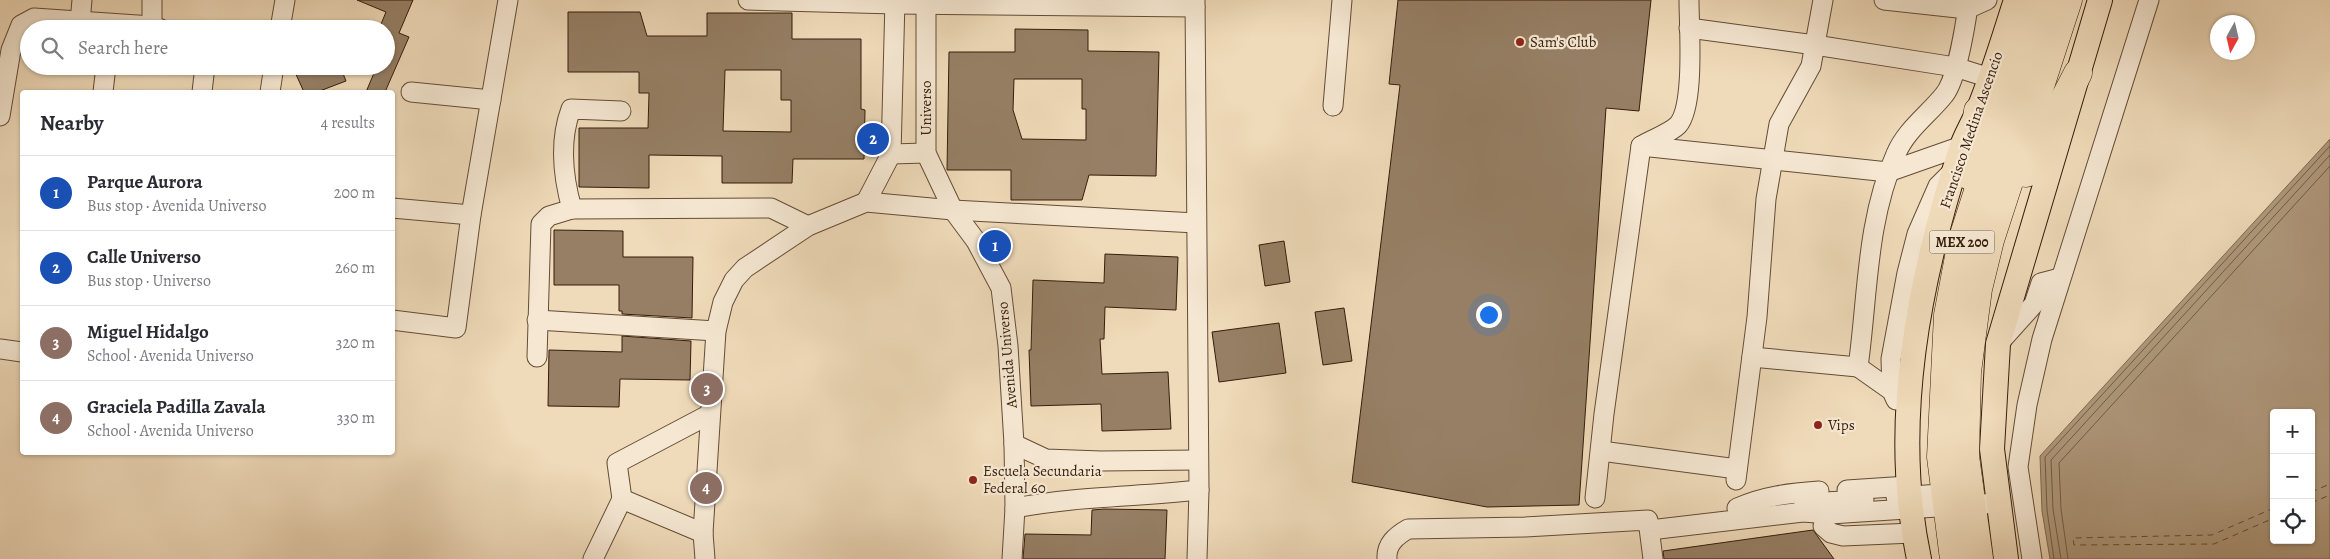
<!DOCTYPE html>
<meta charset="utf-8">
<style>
:root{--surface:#fff;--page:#f7f7f7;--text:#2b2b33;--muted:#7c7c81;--line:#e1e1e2;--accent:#db2777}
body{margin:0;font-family:Alegreya,serif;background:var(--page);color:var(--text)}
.controls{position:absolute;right:15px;bottom:15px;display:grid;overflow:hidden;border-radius:5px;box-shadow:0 1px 4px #0004}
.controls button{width:45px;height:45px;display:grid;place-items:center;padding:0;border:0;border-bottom:1px solid var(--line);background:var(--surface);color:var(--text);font:25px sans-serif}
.compass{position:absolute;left:2210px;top:15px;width:45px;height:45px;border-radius:50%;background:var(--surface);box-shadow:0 1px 4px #0004;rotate:188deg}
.you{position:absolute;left:1488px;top:314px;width:18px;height:18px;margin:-12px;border:4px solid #fff;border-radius:50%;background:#1a73e8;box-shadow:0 0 0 8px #1a73e833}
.badge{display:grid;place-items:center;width:32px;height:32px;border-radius:50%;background:var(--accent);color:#fff;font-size:16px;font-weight:700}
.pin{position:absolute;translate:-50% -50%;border:2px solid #fff;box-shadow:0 1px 5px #0006}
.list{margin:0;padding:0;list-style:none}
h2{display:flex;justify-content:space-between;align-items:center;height:65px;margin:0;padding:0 20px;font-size:21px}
h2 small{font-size:16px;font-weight:400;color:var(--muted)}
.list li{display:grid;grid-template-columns:32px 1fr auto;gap:15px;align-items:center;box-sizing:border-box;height:75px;padding:0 20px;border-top:1px solid var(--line)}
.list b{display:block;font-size:19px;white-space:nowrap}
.list p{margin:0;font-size:16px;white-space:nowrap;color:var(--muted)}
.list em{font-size:16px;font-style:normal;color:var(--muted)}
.icon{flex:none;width:28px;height:28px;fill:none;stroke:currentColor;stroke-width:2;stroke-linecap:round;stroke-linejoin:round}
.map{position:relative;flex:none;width:2330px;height:559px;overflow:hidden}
.search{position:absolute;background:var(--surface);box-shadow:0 1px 4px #0004;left:20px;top:20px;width:375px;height:55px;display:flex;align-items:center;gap:12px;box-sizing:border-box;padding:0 18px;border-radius:28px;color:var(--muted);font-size:19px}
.panel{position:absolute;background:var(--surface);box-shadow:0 1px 4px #0004;left:20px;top:90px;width:375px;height:365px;border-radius:5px}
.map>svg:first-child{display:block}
</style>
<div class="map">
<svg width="2330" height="559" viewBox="0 0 2330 559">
<rect width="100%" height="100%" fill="#efdab9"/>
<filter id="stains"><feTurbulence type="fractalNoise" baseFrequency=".004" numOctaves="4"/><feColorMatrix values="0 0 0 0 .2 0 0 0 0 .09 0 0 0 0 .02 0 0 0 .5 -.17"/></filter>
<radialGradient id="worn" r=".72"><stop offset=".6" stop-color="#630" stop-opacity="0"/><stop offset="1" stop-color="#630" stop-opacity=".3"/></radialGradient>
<path fill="#b09a7e" stroke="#7f6850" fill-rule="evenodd" d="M2330 139V559H2050L2042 511 2040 456ZM2274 413H2311V540H2274Z"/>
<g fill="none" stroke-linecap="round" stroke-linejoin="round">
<g stroke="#725c44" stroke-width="1">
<polyline points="2054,559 2047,510 2045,457 2330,146"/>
<polyline points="2061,559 2053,509 2051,460 2330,155"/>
<polyline points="2068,559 2061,509 2059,463 2330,166"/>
</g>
<g stroke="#604933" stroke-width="1" stroke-dasharray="6 5" stroke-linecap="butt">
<polyline points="2311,492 2330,484"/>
<polyline points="2311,503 2330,495"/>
<polyline points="2274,508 2212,535 2073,538 2074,545 2214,544 2274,518"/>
</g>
</g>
<g fill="#967f65" stroke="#351d0a" fill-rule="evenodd">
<polygon points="357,0 413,0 399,33 409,37 385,92 366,92 377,66 386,66 386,29 379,29 386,12"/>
<polygon points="1398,0 1651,0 1639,111 1606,108 1579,505 1487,507 1352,482 1400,85 1389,84"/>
<path d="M568 12H640L647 36H707V13H792V39H861V109L865 110 864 159H793L792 183H722V156L649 155V188L579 187V128H648L649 93H639V72H568ZM725 70H781V100H791V132L723 131Z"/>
<path d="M1015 29 1088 30V51L1159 52 1156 176 1089 175 1082 200H1011V170H947L949 52H1015ZM1014 79H1082V109H1086V140L1022 139 1013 110Z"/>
<polygon points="303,66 340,66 346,81 317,92 304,92 294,70"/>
<polygon points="554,230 623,231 623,257 693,257 692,318 622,314 622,311 619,311 619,285 554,285"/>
<polygon points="1284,241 1290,282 1265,286 1259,245"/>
<polygon points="1105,254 1178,257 1176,310 1105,307 1104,339 1100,339 1102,374 1168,372 1171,429 1102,431 1101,404 1031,406 1029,350 1031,350 1033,280 1104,283"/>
<polygon points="1344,308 1352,361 1323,365 1315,312"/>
<polygon points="1279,323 1286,373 1219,382 1212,332"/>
<polygon points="622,336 691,341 690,380 620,379 619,407 548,406 549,350 622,352"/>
<polygon points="1104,509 1167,510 1165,559 1023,559 1025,534 1091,535 1092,510"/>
<polygon points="1813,530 1834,559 1664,559 1663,551"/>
</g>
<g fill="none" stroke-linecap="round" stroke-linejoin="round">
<defs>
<g id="minor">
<polyline points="748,0 895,4 1195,7"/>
<polyline points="926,0 926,153 953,210 976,241 1001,288 1008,346 1014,444 1015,508 1012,559"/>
<polyline points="1195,0 1199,490 1197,559"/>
<polyline points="1884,0 1967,9 1987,0"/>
<polyline points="80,22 82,0"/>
<polyline points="152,26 152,0"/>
<polyline points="1689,28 1815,45 1955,67 1990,78"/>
<polyline points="280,29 285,0"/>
<polyline points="103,92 106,66"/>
<polyline points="202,92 205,66"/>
<polyline points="270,92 274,66"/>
<polyline points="411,92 491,100"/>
<polyline points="1333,106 1342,0"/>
<polyline points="0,116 11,50 21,25 34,18 152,26 161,29"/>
<polyline points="1641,146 1888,172 1962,146"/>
<polyline points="891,154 926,153"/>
<polyline points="866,202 891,154 895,0"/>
<polyline points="392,208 471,215"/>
<path d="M572 209C563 177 559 141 571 109L621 111"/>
<polyline points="392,320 456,328 471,215 508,0"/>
<polyline points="537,320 716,331"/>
<polyline points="1999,343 2034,304 2041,283 2060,278"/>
<polyline points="0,349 22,352"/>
<polyline points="537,357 541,224 549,216 572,209 771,208 808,226"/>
<path d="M1752 357 1858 367C1868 296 1866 221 1896 154 1906 130 1928 115 1944 95 1957 80 1966 21 1969 0"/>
<polyline points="1858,367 1892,391 1896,400"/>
<polyline points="1892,391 1891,359 1907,273 1917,234 1938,186 1950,174"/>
<polyline points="1014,444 1046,459 1101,461 1197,460"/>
<polyline points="1601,451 1737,469"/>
<polyline points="1736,480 1757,317 1766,199 1779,124 1811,66 1823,0"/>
<polyline points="1847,490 1908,486"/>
<polyline points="1896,497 1956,493"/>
<path d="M1595 498 1604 414 1641 146C1652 139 1669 134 1678 125 1695 106 1689 27 1689 0"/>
<polyline points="622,499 617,463 710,414"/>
<polyline points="1804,503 1864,500"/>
<path d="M1015 508C1076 496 1137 497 1199 490"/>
<path d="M1737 508C1764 496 1790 493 1819 491"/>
<polyline points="1823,526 1831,533 1843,536 1913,533"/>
<polyline points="1650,530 1803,512 1830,514 1998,503"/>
<polyline points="593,559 622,499 703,533"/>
<polyline points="705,559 703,533 716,331 723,302 734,280 745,268 808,226 866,202 953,210 1196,223"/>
<path d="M1387 559C1386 544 1396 536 1408 529L1525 527 1648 520 1653 559"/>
<polyline points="2032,559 2018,467 2027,405 2042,339 2149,0"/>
</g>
<g id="major">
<path d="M1919 559C1890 423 1919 279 1961 149 1965 136 1973 124 1978 111 1993 75 2004 37 2016 0"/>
<polyline points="2006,559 1992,449 1998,344 2100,0"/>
</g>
<g id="highway">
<polyline points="2026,173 2078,73"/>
<polyline points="1970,176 1978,111"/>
<polyline points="1954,559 1941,457 1948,315 1962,241 2040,0"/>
<polyline points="1979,559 1965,456 1967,372 1978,289 1990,240 2068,0"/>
</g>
</defs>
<use href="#minor" stroke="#644c36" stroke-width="21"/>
<use href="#major" stroke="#351d0a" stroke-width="26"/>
<use href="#highway" stroke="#351d0a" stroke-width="29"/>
<use href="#minor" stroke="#f5e7d2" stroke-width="19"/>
<use href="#major" stroke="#efdab9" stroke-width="24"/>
<use href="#highway" stroke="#efdab9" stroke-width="28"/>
</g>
<g fill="#8f2418" stroke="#f5e7d2" stroke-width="2">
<circle cx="1520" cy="42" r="5"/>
<circle cx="1818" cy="425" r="5"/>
<circle cx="973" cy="480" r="5"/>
</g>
<g text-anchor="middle" stroke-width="4.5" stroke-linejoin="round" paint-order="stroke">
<rect fill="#f5e7d2" stroke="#6f5a46" stroke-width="1" x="1929.5" y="230.5" width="65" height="23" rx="4"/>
<g font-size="14" font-weight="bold" fill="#351d0a">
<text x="1962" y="247">MEX 200</text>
</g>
<g font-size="15" fill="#351d0a" stroke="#f5e7d2" text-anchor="start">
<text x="1530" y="47">Sam's Club</text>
<text x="1828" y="430">Vips</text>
<text x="983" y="476">Escuela Secundaria<tspan x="983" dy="17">Federal 60</tspan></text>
</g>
<g font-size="15" fill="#351d0a" stroke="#f5e7d2">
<text transform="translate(926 108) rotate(-90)" y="5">Universo</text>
<text transform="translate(1971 130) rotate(-71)" y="5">Francisco Medina Ascencio</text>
<text transform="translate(1007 355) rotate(-95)" y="5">Avenida Universo</text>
</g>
</g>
<rect width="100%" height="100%" filter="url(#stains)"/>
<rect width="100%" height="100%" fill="url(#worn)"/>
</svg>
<div class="controls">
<button>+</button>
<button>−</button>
<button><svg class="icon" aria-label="locate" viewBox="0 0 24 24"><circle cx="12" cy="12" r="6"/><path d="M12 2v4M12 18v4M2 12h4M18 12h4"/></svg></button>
</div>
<svg class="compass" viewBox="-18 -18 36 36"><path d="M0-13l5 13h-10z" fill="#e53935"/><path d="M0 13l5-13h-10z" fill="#7c7c81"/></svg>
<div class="you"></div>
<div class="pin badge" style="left:995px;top:246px;background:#1a4fb4">1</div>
<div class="pin badge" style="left:873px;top:139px;background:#1a4fb4">2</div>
<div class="pin badge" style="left:707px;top:389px;background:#8d6e63">3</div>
<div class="pin badge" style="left:706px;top:488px;background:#8d6e63">4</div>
<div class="search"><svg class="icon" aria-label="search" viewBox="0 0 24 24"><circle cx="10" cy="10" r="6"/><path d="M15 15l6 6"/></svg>Search here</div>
<section class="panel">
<h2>Nearby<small>4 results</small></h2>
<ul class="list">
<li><span class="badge" style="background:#1a4fb4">1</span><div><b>Parque Aurora</b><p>Bus stop · Avenida Universo</p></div><em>200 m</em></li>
<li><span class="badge" style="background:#1a4fb4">2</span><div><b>Calle Universo</b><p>Bus stop · Universo</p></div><em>260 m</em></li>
<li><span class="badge" style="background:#8d6e63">3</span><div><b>Miguel Hidalgo</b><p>School · Avenida Universo</p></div><em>320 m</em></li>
<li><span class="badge" style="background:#8d6e63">4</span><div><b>Graciela Padilla Zavala</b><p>School · Avenida Universo</p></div><em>330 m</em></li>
</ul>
</section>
</div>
